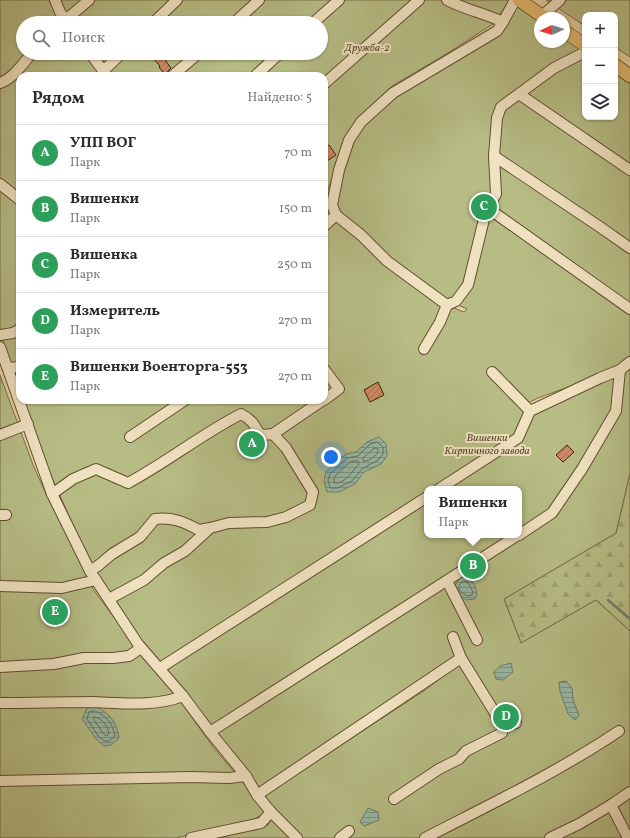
<!DOCTYPE html>
<html lang="ru">
<meta charset="utf-8">
<style>
:root{--surface:#fff;--page:#f2f2f3;--text:#2b2b33;--muted:#7c7c81;--line:#e1e1e2;--accent:#7c3aed}
body{margin:0;font-family:Vollkorn,serif;background:var(--page);color:var(--text)}
.controls{position:absolute;right:12px;top:12px;display:grid;overflow:hidden;border-radius:8px;box-shadow:0 1px 3px #0004}
.controls button{width:36px;height:36px;display:grid;place-items:center;padding:0;border:0;border-bottom:1px solid var(--line);background:var(--surface);color:var(--text);font:20px sans-serif}
.compass{position:absolute;left:534px;top:12px;width:36px;height:36px;border-radius:50%;background:var(--surface);box-shadow:0 1px 3px #0004;rotate:266deg}
.you{position:absolute;left:331px;top:457px;width:14px;height:14px;margin:-10px;border:3px solid #fff;border-radius:50%;background:#1a73e8;box-shadow:0 0 0 6px #1a73e833}
.badge{display:grid;place-items:center;width:26px;height:26px;border-radius:50%;background:var(--accent);color:#fff;font-size:13px;font-weight:700}
.pin{position:absolute;translate:-50% -50%;border:2px solid #fff;box-shadow:0 1px 4px #0006}
.popup{position:absolute;left:424px;top:486px;width:98px;height:52px;box-sizing:border-box;display:grid;place-content:center;border-radius:8px;background:var(--surface);filter:drop-shadow(0 1px 3px #0005);font-size:13px;white-space:nowrap;color:var(--muted)}
.popup b{font-size:15px;color:var(--text)}
.popup::after{content:'';position:absolute;left:50%;top:100%;margin-left:-8px;border:8px solid transparent;border-top-color:var(--surface)}
.list{margin:0;padding:0;list-style:none}
h2{display:flex;justify-content:space-between;align-items:center;height:52px;margin:0;padding:0 16px;font-size:17px}
h2 small{font-size:13px;font-weight:400;color:var(--muted)}
.list li{display:grid;grid-template-columns:26px 1fr auto;gap:12px;align-items:center;box-sizing:border-box;height:56px;padding:0 16px;border-top:1px solid var(--line)}
.list b{display:block;font-size:15px;white-space:nowrap}
.list p{margin:0;font-size:13px;white-space:nowrap;color:var(--muted)}
.list em{font-size:13px;font-style:normal;color:var(--muted)}
.icon{flex:none;width:22px;height:22px;fill:none;stroke:currentColor;stroke-width:2;stroke-linecap:round;stroke-linejoin:round}
.map{position:relative;flex:none;width:630px;height:838px;overflow:hidden}
.search{position:absolute;background:var(--surface);box-shadow:0 1px 3px #0004;left:16px;top:16px;width:312px;height:44px;display:flex;align-items:center;gap:10px;box-sizing:border-box;padding:0 14px;border-radius:22px;color:var(--muted);font-size:15px}
.panel{position:absolute;background:var(--surface);box-shadow:0 1px 3px #0004;left:16px;top:72px;width:312px;height:332px;border-radius:12px}
.map>svg:first-child{display:block}
</style>
<div class="map">
<svg width="630" height="838" viewBox="0 0 630 838">
<defs>
<pattern id="forest-firs" width="22" height="20" patternUnits="userSpaceOnUse"><rect width="22" height="20" fill="#b6bc84"/><path d="M5 1l3.5 6h-7zM16 11l3.5 6h-7z" fill="#9da170"/></pattern>
<pattern id="water-rules" width="6" height="5" patternUnits="userSpaceOnUse"><rect width="6" height="5" fill="#97b8a5"/><path d="M0 2.5h6" fill="none" stroke="#7c9584"/></pattern>
<pattern id="building-hatch" width="6" height="6" patternUnits="userSpaceOnUse"><rect width="6" height="6" fill="#ce8a66"/><path d="M-1 1l2-2M0 6l6-6M5 7l2-2" fill="none" stroke="#a87052"/></pattern>
</defs>
<rect width="100%" height="100%" fill="#e8d2a0"/>
<filter id="stains"><feTurbulence type="fractalNoise" baseFrequency=".005" numOctaves="4"/><feColorMatrix values="0 0 0 0 .2 0 0 0 0 .09 0 0 0 0 .02 0 0 0 .5 -.17"/></filter>
<radialGradient id="worn" r=".72"><stop offset=".6" stop-color="#630" stop-opacity="0"/><stop offset="1" stop-color="#630" stop-opacity=".3"/></radialGradient>
<polygon fill="url(#forest-firs)" stroke="#766e46" points="630,473 630,631 596,600 521,643 504,599 616,533"/>
<g fill="#b6bc84" stroke="#766e46" fill-rule="evenodd">
<path d="M0 0H507L509 1 493 24 443 56 392 86 355 122 328 189 330 215 441 303 464 312 467 309 447 300 395 261 339 212 336 201 337 183 358 127 397 92 501 29 519 4 540 19V42H564V36L585 51V117H615V73L630 84V357L617 369 538 398 522 406 530 414 606 380 617 378 630 366V473L616 533 504 599 521 643 596 600 630 631V838H211L268 825 276 813 265 795 425 690 467 658 462 653 258 788 190 697 132 628 91 565 45 462 23 400H324V76H20V390L0 332ZM23 23H321V53H23ZM427 489H519V535H427Z"/>
<polygon points="546,0 630,0 630,57 615,47 615,15 585,15 585,26"/>
<polygon points="0,375 33,465 47,496 93,589 127,635 180,701 214,748 267,811 255,819 176,838 0,838"/>
</g>
<g fill="url(#water-rules)" stroke="#707c66">
<polygon points="379,437 386,444 387,456 381,464 364,472 355,484 339,492 327,492 324,481 326,472 346,454 356,452 367,442"/>
<polygon points="468,575 475,586 477,593 475,599 466,600 459,595 455,585 460,578"/>
<polygon points="511,663 513,672 503,680 496,679 494,672 500,666"/>
<polygon points="566,681 572,688 573,700 579,715 575,720 568,714 560,691 559,682"/>
<path d="M96 707C110 713 117 723 119 738L111 745 104 746 96 739 82 719 87 708Z"/>
<polygon points="368,808 378,812 379,820 364,826 360,822"/>
</g>
<g fill="none" stroke-linecap="round" stroke-linejoin="round">
<g stroke="#666c56" stroke-width="1">
<polygon points="377,442 383,447 383,454 378,460 362,469 352,481 338,488 330,488 328,480 330,474 347,458 358,456 369,445"/>
<path d="M376 448 378 449V452C375 457 368 462 363 461V458L372 450Z"/>
<path d="M358 461 359 464C352 471 346 484 334 483V477L350 462Z"/>
<polygon points="462,582 467,581 473,592 472,595 467,596 459,590 459,586"/>
<path d="M95 711C106 715 113 724 115 736L109 741H105L99 737 87 719 89 712Z"/>
<path d="M94 717C102 718 108 726 109 734L108 735 106 736 103 733 94 720Z"/>
</g>
<polyline stroke="#707c66" stroke-width="2.5" points="608,600 630,619"/>
</g>
<g fill="url(#building-hatch)" stroke="#362108">
<polygon points="155,53 160,53 171,68 168,71 166,76 159,67 160,66 151,56"/>
<polygon points="329,145 336,155 327,161 324,157 324,148"/>
<polygon points="378,382 384,395 370,402 364,390"/>
<polygon points="567,445 574,452 563,462 556,455"/>
</g>
<g fill="none" stroke-linecap="round" stroke-linejoin="round">
<defs>
<g id="minor">
<polyline points="55,0 60,12 68,23"/>
<path d="M447 0C466 10 484 13 503 22"/>
<polyline points="515,0 503,22 497,31 393,93 361,122 349,140 339,170 332,205 336,215 361,235 387,261 447,305 456,301 468,285 485,215 496,194 494,156 497,118 501,107 554,68 585,52"/>
<polyline points="542,16 560,0"/>
<polyline points="62,23 89,0"/>
<polyline points="153,23 177,0"/>
<polyline points="234,23 259,0"/>
<polyline points="313,23 339,0"/>
<polyline points="90,53 107,76"/>
<polyline points="103,71 122,53"/>
<polyline points="172,76 199,53"/>
<polyline points="255,76 280,53"/>
<path d="M0 83C13 79 23 63 32 53"/>
<polyline points="324,84 419,0"/>
<polyline points="519,94 630,170"/>
<polyline points="494,156 600,227 630,248"/>
<polyline points="0,184 20,200"/>
<polyline points="489,209 630,309"/>
<polyline points="324,226 336,215"/>
<polyline points="0,335 13,333 20,329"/>
<polyline points="0,347 52,494 90,571 138,644 183,696 210,732 246,776 257,795 271,812 297,838"/>
<polyline points="424,349 440,322 447,305"/>
<polyline points="8,368 20,367"/>
<polyline points="324,369 339,389 324,400"/>
<polyline points="492,372 530,411"/>
<polyline points="0,435 28,424"/>
<polyline points="130,437 185,400"/>
<polyline points="439,489 518,438 530,411 600,378 620,370 630,362"/>
<path d="M52 494 73 479 96 469 128 483C167 462 202 434 241 414 245 416 249 419 252 422 261 434 256 436 273 434"/>
<polyline points="0,515 6,515"/>
<polyline points="519,535 552,513 582,469 616,411 620,370"/>
<path d="M90 571 99 565 112 554 140 537 155 519C173 517 184 522 199 530L210 528"/>
<polyline points="447,581 477,640"/>
<polyline points="0,586 62,588 96,580"/>
<polyline points="109,599 144,580 164,563 185,551 210,528 229,523 267,522 286,517 310,505 313,492 286,448 273,434 323,400"/>
<polyline points="461,658 503,726 516,723"/>
<polyline points="0,667 54,664 84,658 113,658 129,656 141,648"/>
<polyline points="160,668 427,497"/>
<path d="M0 703C31 703 61 702 92 702 122 703 155 707 183 696"/>
<polyline points="210,732 518,535"/>
<polyline points="0,781 191,777 229,778 246,776"/>
<polyline points="257,795 461,658 453,637"/>
<polyline points="394,799 439,769 459,759 466,751 502,733 503,726"/>
<polyline points="191,838 261,823 271,812"/>
<polyline points="340,838 349,831"/>
<path d="M425 838C491 804 558 772 619 731"/>
<polyline points="550,838 579,824 611,805"/>
<polyline points="628,838 611,805 630,792"/>
</g>
<g id="major">
<polyline points="519,0 545,18"/>
<polyline points="564,31 585,45"/>
<polyline points="615,65 630,76"/>
</g>
</defs>
<use href="#minor" stroke="#624d2e" stroke-width="12"/>
<use href="#major" stroke="#362108" stroke-width="14"/>
<use href="#minor" stroke="#f0e2c1" stroke-width="10"/>
<use href="#major" stroke="#e4b970" stroke-width="13"/>
</g>
<g text-anchor="middle" stroke-width="4" stroke-linejoin="round" paint-order="stroke">
<g font-size="11" font-style="italic" fill="#564827" stroke="#f0e2c1">
<text x="367" y="51">Дружба-2</text>
<text x="487" y="441">Вишенки<tspan x="487" dy="13">Кирпичного завода</tspan></text>
</g>
</g>
<rect width="100%" height="100%" filter="url(#stains)"/>
<rect width="100%" height="100%" fill="url(#worn)"/>
</svg>
<div class="controls">
<button>+</button>
<button>−</button>
<button><svg class="icon" aria-label="layers" viewBox="0 0 24 24"><path d="M12 4l9 5-9 5-9-5zM3 14l9 5 9-5"/></svg></button>
</div>
<svg class="compass" viewBox="-18 -18 36 36"><path d="M0-13l5 13h-10z" fill="#e53935"/><path d="M0 13l5-13h-10z" fill="#7c7c81"/></svg>
<div class="you"></div>
<div class="pin badge" style="left:252px;top:444px;background:#2e9e5b">A</div>
<div class="pin badge" style="left:473px;top:566px;background:#2e9e5b">B</div>
<div class="popup"><b>Вишенки</b>Парк</div>
<div class="pin badge" style="left:484px;top:207px;background:#2e9e5b">C</div>
<div class="pin badge" style="left:506px;top:717px;background:#2e9e5b">D</div>
<div class="pin badge" style="left:55px;top:612px;background:#2e9e5b">E</div>
<div class="search"><svg class="icon" aria-label="search" viewBox="0 0 24 24"><circle cx="10" cy="10" r="6"/><path d="M15 15l6 6"/></svg>Поиск</div>
<section class="panel">
<h2>Рядом<small>Найдено: 5</small></h2>
<ul class="list">
<li><span class="badge" style="background:#2e9e5b">A</span><div><b>УПП ВОГ</b><p>Парк</p></div><em>70 m</em></li>
<li><span class="badge" style="background:#2e9e5b">B</span><div><b>Вишенки</b><p>Парк</p></div><em>150 m</em></li>
<li><span class="badge" style="background:#2e9e5b">C</span><div><b>Вишенка</b><p>Парк</p></div><em>250 m</em></li>
<li><span class="badge" style="background:#2e9e5b">D</span><div><b>Измеритель</b><p>Парк</p></div><em>270 m</em></li>
<li><span class="badge" style="background:#2e9e5b">E</span><div><b>Вишенки Военторга-553</b><p>Парк</p></div><em>270 m</em></li>
</ul>
</section>
</div>
